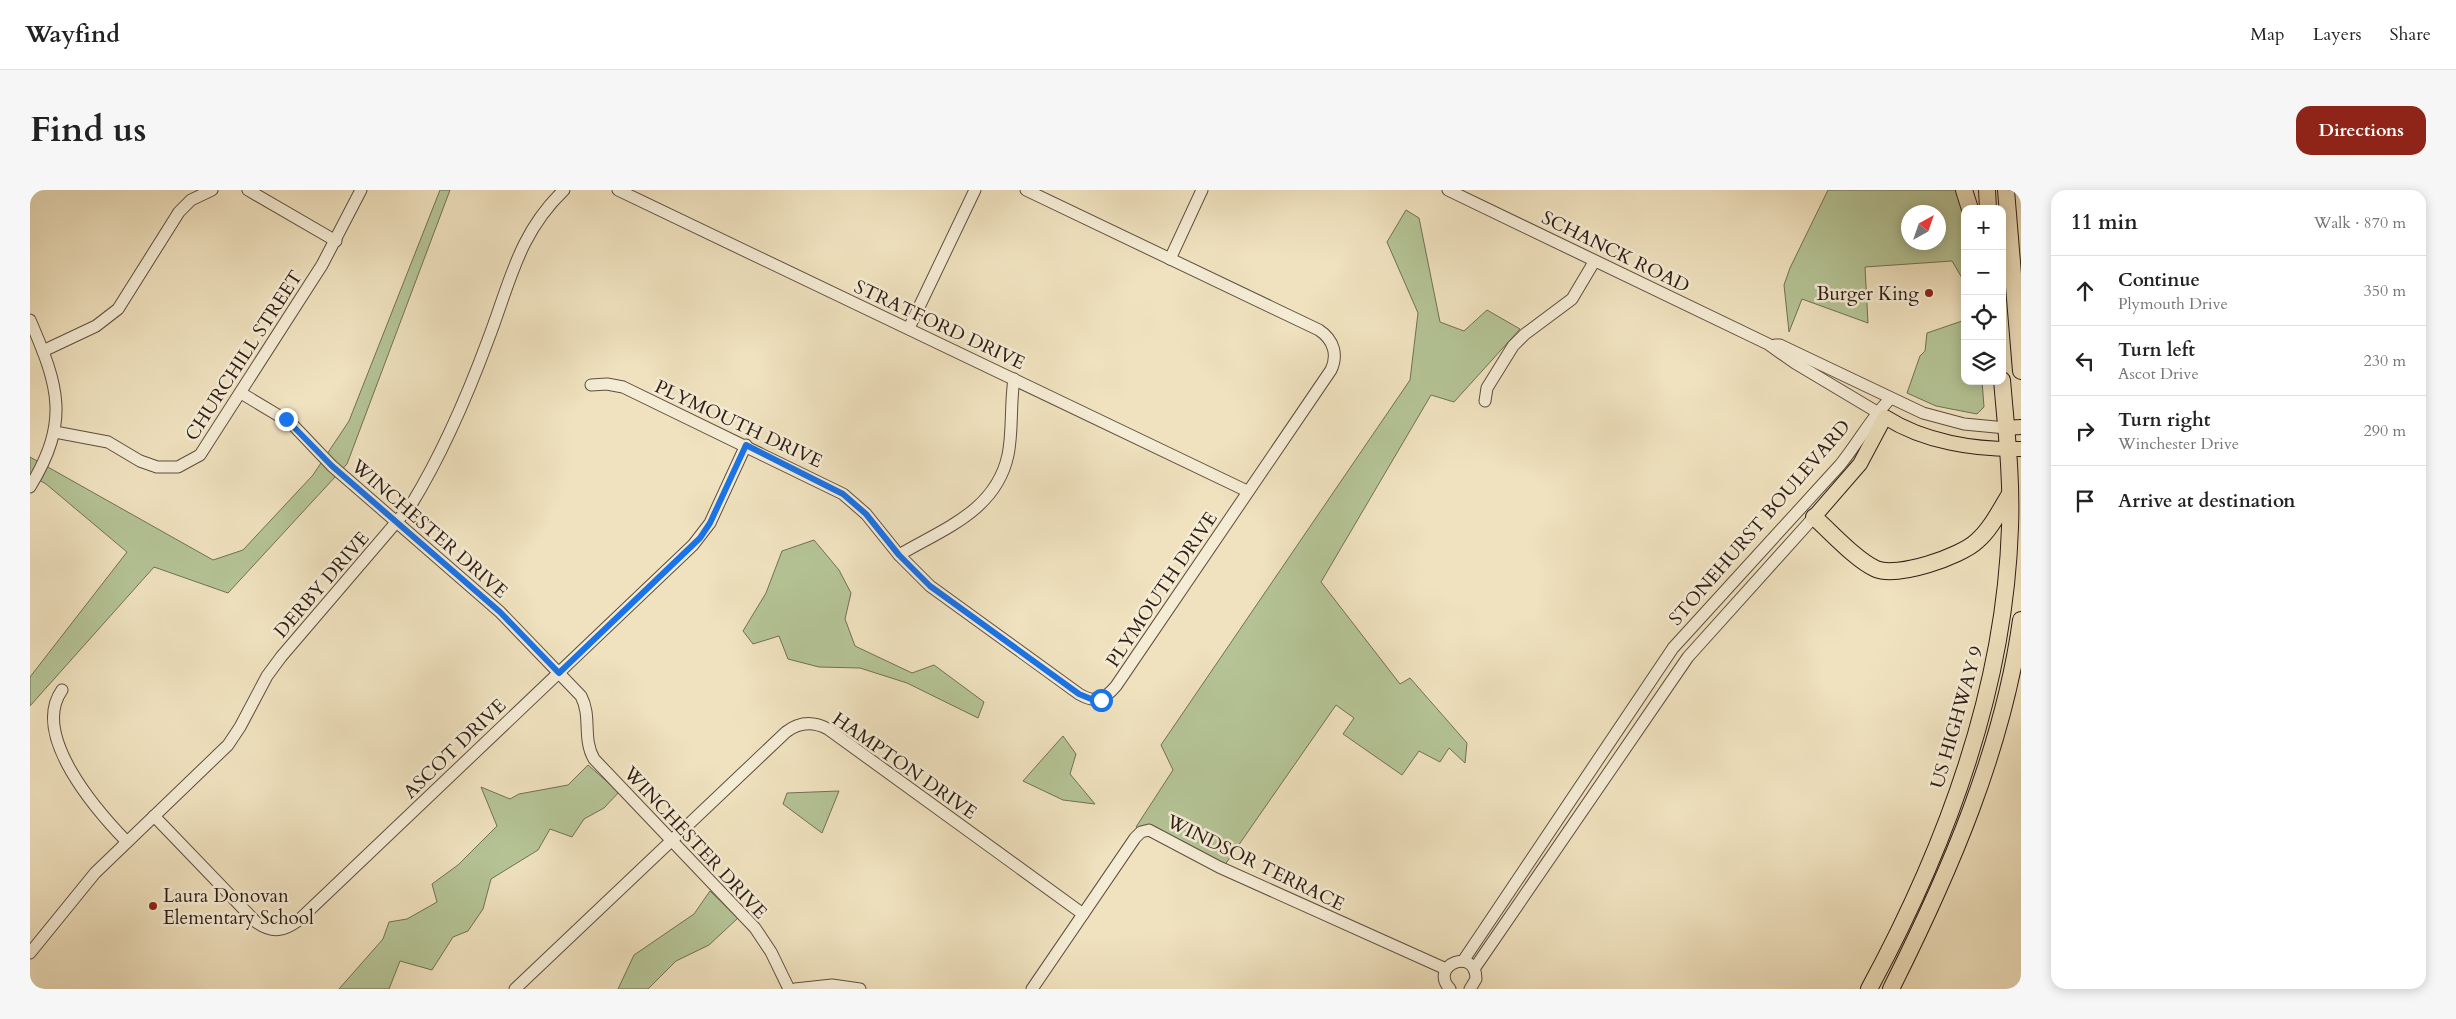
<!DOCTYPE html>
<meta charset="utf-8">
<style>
:root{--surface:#fff;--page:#f6f6f6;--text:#222;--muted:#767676;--line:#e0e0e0;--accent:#8f2418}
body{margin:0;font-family:Cardo,serif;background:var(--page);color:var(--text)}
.controls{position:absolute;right:15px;top:15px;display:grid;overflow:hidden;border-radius:10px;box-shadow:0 2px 12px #0003}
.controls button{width:45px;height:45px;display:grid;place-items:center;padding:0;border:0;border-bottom:1px solid var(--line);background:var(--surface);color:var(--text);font:25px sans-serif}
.compass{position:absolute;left:1871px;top:15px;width:45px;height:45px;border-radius:50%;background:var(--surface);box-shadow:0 2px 12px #0003;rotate:40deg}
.stop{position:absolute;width:15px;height:15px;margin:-11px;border:4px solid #1a73e8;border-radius:50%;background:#fff}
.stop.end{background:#1a73e8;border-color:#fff;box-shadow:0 1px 5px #0008}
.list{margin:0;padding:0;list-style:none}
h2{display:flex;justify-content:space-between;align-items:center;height:65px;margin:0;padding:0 20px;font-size:21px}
h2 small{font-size:16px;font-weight:400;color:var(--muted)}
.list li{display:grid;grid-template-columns:32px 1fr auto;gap:15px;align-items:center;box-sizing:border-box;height:70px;padding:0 20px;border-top:1px solid var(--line)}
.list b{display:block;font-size:19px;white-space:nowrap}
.list p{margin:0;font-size:16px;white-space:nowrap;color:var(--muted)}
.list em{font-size:16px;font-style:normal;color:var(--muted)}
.icon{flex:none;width:28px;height:28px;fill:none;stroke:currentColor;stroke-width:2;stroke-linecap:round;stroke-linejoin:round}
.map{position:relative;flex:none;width:1991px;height:799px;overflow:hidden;border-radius:15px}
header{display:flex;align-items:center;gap:30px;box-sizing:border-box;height:70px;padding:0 25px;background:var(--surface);border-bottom:1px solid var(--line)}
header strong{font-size:24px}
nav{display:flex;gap:28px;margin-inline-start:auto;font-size:18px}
.intro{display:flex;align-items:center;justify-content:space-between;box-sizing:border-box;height:120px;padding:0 30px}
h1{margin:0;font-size:35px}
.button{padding:12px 22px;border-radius:15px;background:var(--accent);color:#fff;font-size:18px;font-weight:700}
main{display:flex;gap:30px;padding:0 30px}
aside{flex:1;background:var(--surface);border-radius:15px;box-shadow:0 2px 12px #0003}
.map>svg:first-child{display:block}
</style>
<header>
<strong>Wayfind</strong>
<nav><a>Map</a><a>Layers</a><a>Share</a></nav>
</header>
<div class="intro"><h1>Find us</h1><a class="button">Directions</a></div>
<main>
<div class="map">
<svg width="1991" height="799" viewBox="0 0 1991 799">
<rect width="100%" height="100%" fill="#f0e2bf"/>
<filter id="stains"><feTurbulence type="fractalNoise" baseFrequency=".004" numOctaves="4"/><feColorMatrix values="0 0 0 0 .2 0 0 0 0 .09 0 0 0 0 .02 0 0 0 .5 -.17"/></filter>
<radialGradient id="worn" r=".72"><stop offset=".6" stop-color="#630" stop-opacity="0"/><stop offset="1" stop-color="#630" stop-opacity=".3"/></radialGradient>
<g fill="#b5c496" stroke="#717056" fill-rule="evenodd">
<polygon points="410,0 420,0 317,274 198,403 124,377 0,516 0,487 97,362 16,294 0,285 0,267 183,370 213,360 283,285 319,231"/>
<path d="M1798 0H1929L1935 19V93L1922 71 1835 77 1838 133 1772 109 1759 142 1754 95 1760 78ZM1878 22H1908V52H1878Z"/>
<polygon points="1376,20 1389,28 1410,132 1434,141 1457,120 1490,139 1424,212 1401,205 1291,392 1370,494 1380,488 1437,553 1435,573 1419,558 1410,572 1389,561 1372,585 1313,544 1324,528 1306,515 1192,679 1106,637 1143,580 1131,555 1380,190 1388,123 1357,52"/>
<polygon points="1935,130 1935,191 1952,191 1954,217 1947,224 1906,216 1877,203 1890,166 1895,161 1897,143"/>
<polygon points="784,350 809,380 821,403 815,429 825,456 882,483 904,475 954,512 948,528 877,493 830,478 789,477 758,469 749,446 723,454 713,441 736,403 752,361"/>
<polygon points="1033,546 1046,564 1040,584 1065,614 1033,610 993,591"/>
<polygon points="558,575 589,602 574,618 554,629 542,647 520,639 508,660 461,689 453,719 438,741 423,747 402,780 370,771 359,799 309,799 353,749 359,732 377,729 407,712 402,694 428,675 467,636 451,597 480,609 489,604 538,595"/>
<polygon points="809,601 792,643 753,614 757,603"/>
<polygon points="680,701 708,728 679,755 646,771 618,799 588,799 604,765 664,724"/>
</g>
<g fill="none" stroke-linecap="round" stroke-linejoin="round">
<defs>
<g id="minor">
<polyline points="218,0 306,51"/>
<polyline points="588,0 1217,301"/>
<polyline points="1418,0 1738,154 1765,173 1852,225"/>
<polyline points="1140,69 1172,0"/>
<path d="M0 130C29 197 40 231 0 297"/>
<polyline points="879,138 945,0"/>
<polyline points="1745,155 1750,155 1893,223 1934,234 1976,238"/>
<polyline points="13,161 66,136 88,119 149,22 161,10 182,0"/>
<path d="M561 195 577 194 593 197 813 304 836 324 869 365 900 396 1049 504C1066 514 1074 510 1086 496L1301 180C1308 165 1304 150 1289 140L996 0"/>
<path d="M211 203 261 233 302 276 470 422 551 506C562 527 552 548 564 569L725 738 741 762 759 799"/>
<polyline points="1455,211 1457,198 1483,156 1495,144 1542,109 1564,72"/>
<polyline points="25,242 78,252 110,271 127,277 148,277 170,265 292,75 331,0"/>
<path d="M869 365C913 339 966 321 978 265 983 241 980 214 984 189"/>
<path d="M32 500C0 545 67 621 97 652"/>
<path d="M124 626 226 732C243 744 254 741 269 730L663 355 680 333 716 255"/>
<path d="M0 763 65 683 198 555 210 537 237 486 251 467 381 315C411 266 438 204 458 150 480 93 488 44 534 0"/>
<path d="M1433 771 1643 458 1810 275C1828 253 1841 228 1860 209"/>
<polyline points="1444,779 1658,467 1784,327"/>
<path d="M485 799 756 542C769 532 783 531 798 539L1053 724"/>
<polyline points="765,799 802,795 830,799"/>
<polyline points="1002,799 1105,648 1111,642 1119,640 1189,677 1416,779"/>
<path d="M1420 799C1398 775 1446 756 1446 789L1440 799"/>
</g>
<g id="major">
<polyline points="1976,238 1991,237"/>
<path d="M1784 327 1830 274 1855 227C1894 252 1945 260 1991 259"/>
</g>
<g id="highway">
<polyline points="1934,0 1940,19"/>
<polyline points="1957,0 1958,19"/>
<polyline points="1976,0 1991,181"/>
<path d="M1784 327C1801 342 1826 370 1846 379 1867 388 1930 367 1947 351 1961 339 1970 320 1980 304"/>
<path d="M1839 799C1916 657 1975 499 1980 337 1982 287 1976 238 1972 190"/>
<path d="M1861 799C1919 683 1973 560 1991 430"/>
</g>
</defs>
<use href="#minor" stroke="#5e4e40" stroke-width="13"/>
<use href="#major" stroke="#2d1d16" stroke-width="16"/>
<use href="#highway" stroke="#2d1d16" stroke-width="18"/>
<use href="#minor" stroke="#f5ecd5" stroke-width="11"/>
<use href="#major" stroke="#f0e2bf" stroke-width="14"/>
<use href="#highway" stroke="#f0e2bf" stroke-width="16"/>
</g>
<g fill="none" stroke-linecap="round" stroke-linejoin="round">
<polyline stroke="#1a73e8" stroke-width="6" points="256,229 302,276 470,422 529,483 670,348 680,333 716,255 813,304 836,324 869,365 900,396 1049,504 1066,511 1071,510"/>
</g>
<g fill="#8f2418" stroke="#f5ecd5" stroke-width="2">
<circle cx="1899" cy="103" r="5"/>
<circle cx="123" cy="716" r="5"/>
</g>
<g text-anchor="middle" stroke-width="5" stroke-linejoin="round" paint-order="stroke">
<g font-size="19" fill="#2d1d16" stroke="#f5ecd5">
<text transform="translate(1586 61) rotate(26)" y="7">SCHANCK ROAD</text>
<text transform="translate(910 134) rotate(25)" y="7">STRATFORD DRIVE</text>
<text transform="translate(213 165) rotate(-57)" y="7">CHURCHILL STREET</text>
<text transform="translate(709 233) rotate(25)" y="7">PLYMOUTH DRIVE</text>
<text transform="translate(1729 332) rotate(-49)" y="7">STONEHURST BOULEVARD</text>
<text transform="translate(400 338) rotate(41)" y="7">WINCHESTER DRIVE</text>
<text transform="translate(291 394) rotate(-49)" y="7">DERBY DRIVE</text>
<text transform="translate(1131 399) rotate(-56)" y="7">PLYMOUTH DRIVE</text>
<text transform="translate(1926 527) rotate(-74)" y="7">US HIGHWAY 9</text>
<text transform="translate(424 558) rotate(-44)" y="7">ASCOT DRIVE</text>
<text transform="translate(875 575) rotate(35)" y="7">HAMPTON DRIVE</text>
<text transform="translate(666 652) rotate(47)" y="7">WINCHESTER DRIVE</text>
<text transform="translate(1226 672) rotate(26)" y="7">WINDSOR TERRACE</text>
</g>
<g font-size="19" fill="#2d1d16" stroke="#f5ecd5" text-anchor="end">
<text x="1889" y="110">Burger King</text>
<text x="133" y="712" text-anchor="start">Laura Donovan<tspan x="133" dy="22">Elementary School</tspan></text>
</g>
</g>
<rect width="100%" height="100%" filter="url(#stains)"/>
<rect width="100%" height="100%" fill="url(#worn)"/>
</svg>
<div class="controls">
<button>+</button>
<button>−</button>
<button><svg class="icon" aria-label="locate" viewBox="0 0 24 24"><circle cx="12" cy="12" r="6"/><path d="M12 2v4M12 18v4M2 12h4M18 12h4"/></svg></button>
<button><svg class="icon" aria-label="layers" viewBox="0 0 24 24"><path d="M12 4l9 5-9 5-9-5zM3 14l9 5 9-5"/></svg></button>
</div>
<svg class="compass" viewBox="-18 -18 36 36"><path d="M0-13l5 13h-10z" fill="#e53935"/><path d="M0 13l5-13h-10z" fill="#767676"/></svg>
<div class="stop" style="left:1071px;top:510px"></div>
<div class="stop end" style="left:256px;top:229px"></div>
</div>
<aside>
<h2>11 min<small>Walk · 870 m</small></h2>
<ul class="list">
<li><svg class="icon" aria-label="ahead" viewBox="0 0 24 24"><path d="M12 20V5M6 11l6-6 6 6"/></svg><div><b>Continue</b><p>Plymouth Drive</p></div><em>350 m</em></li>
<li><svg class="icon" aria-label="left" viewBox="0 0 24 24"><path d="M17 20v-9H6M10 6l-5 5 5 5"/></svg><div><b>Turn left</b><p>Ascot Drive</p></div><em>230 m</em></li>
<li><svg class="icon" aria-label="right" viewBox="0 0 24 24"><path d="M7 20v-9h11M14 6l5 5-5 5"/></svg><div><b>Turn right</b><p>Winchester Drive</p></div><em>290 m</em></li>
<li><svg class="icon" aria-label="arrive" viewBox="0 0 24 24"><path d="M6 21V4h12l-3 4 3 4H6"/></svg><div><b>Arrive at destination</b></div></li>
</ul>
</aside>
</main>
